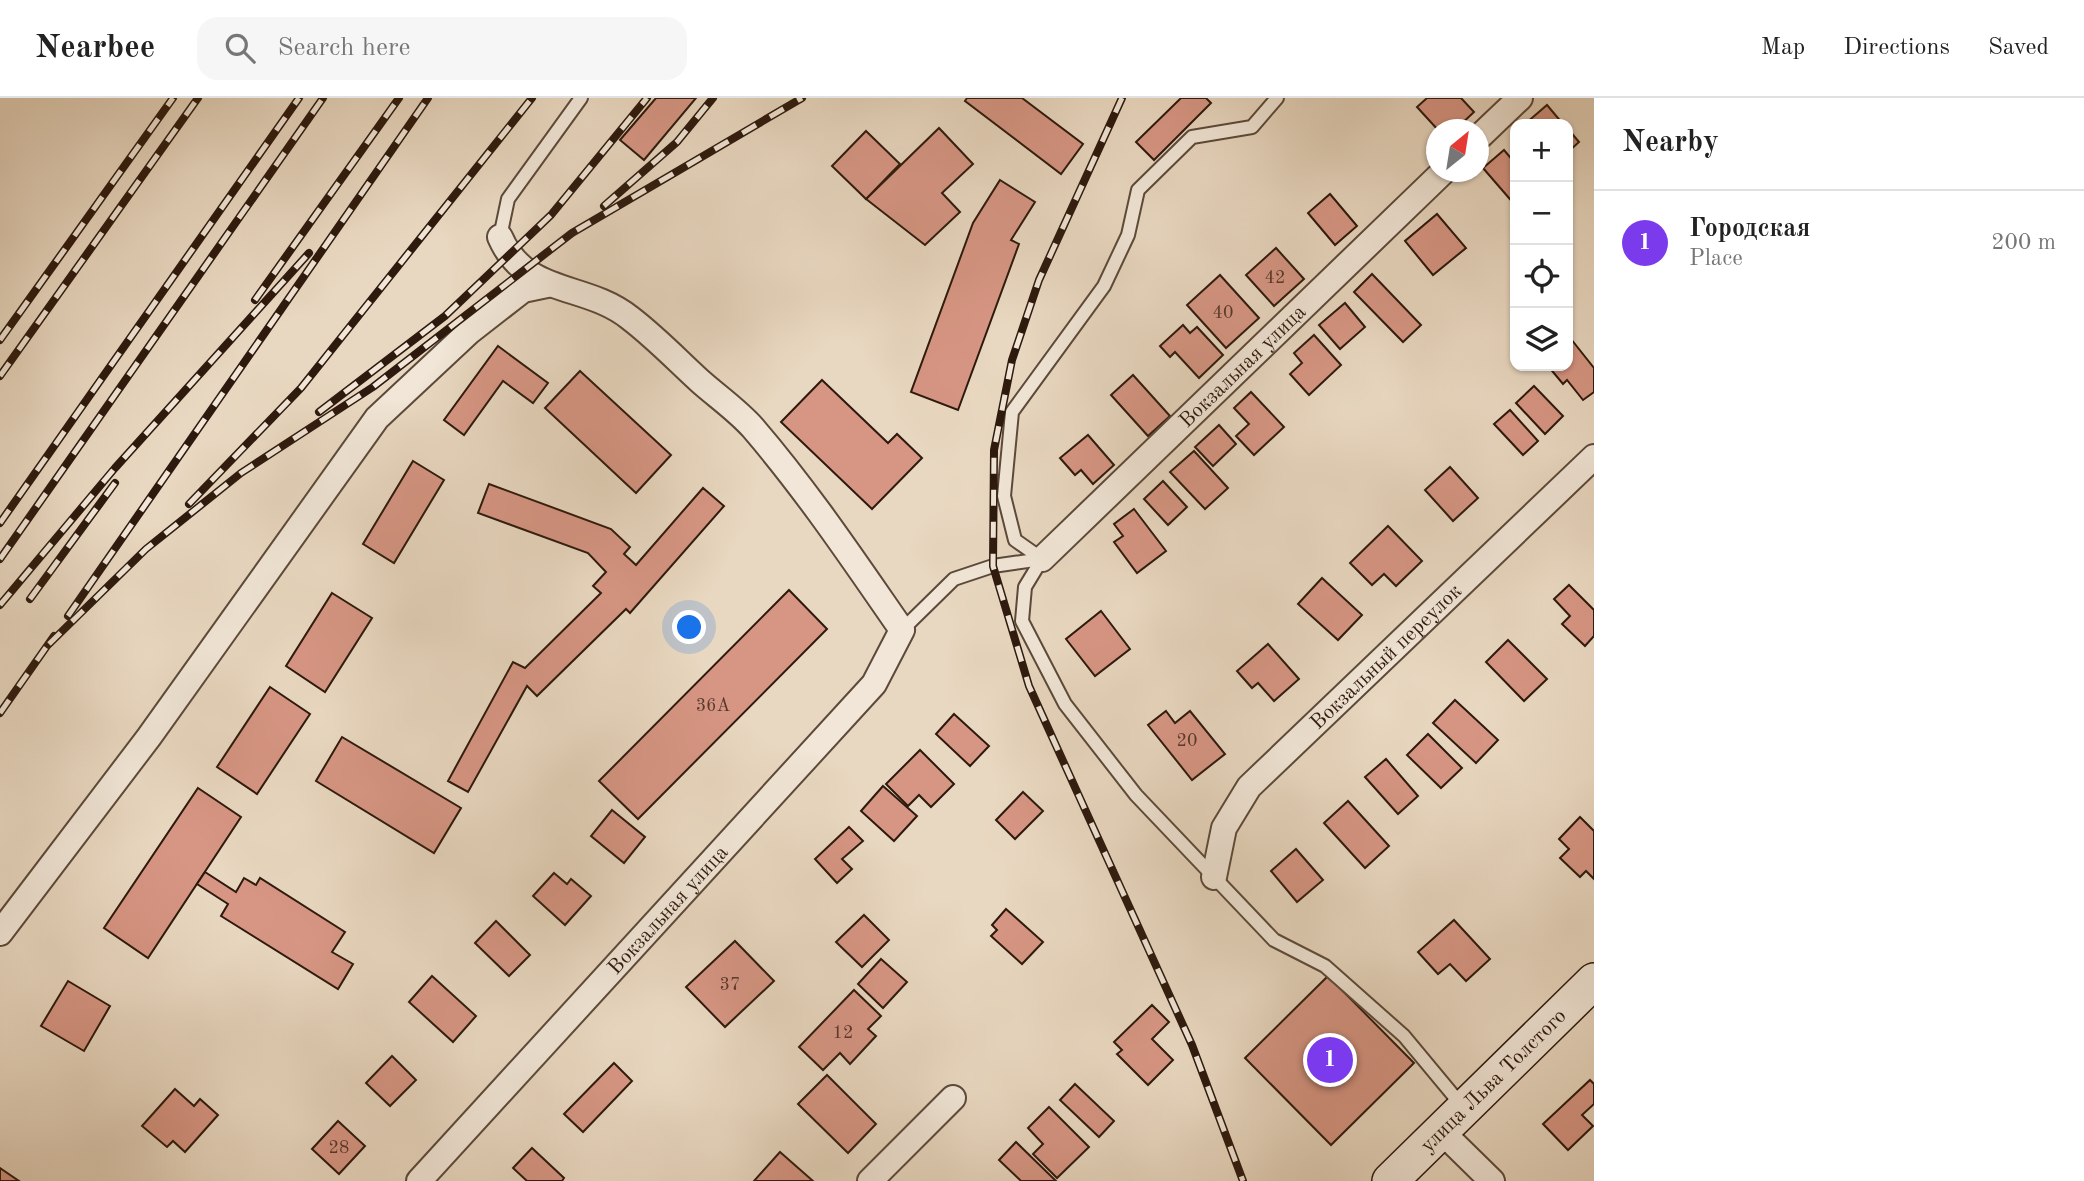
<!DOCTYPE html>
<meta charset="utf-8">
<style>
:root{--surface:#fff;--page:#f6f6f6;--text:#222;--muted:#767676;--line:#e0e0e0;--accent:#7c3aed}
body{margin:0;font-family:"Old Standard TT",serif;background:var(--page);color:var(--text)}
.controls{position:absolute;right:21px;top:21px;display:grid;overflow:hidden;border-radius:14px;box-shadow:0 2px 5px #0004}
.controls button{width:63px;height:63px;display:grid;place-items:center;padding:0;border:0;border-bottom:2px solid var(--line);background:var(--surface);color:var(--text);font:35px sans-serif}
.compass{position:absolute;left:1426px;top:21px;width:63px;height:63px;border-radius:50%;background:var(--surface);box-shadow:0 2px 5px #0004;rotate:30deg}
.you{position:absolute;left:690px;top:530px;width:24px;height:24px;margin:-18px;border:5px solid #fff;border-radius:50%;background:#1a73e8;box-shadow:0 0 0 10px #1a73e833}
.badge{display:grid;place-items:center;width:46px;height:46px;border-radius:50%;background:var(--accent);color:#fff;font-size:23px;font-weight:700}
.pin{position:absolute;translate:-50% -50%;border:4px solid #fff;box-shadow:0 2px 7px #0006}
.list{margin:0;padding:0;list-style:none}
h2{display:flex;justify-content:space-between;align-items:center;height:91px;margin:0;padding:0 28px;font-size:30px}
h2 small{font-size:23px;font-weight:400;color:var(--muted)}
.list li{display:grid;grid-template-columns:46px 1fr auto;gap:21px;align-items:center;box-sizing:border-box;height:105px;padding:0 28px;border-top:2px solid var(--line)}
.list b{display:block;font-size:26px;white-space:nowrap}
.list p{margin:0;font-size:23px;white-space:nowrap;color:var(--muted)}
.list em{font-size:23px;font-style:normal;color:var(--muted)}
.icon{flex:none;width:38px;height:38px;fill:none;stroke:currentColor;stroke-width:2;stroke-linecap:round;stroke-linejoin:round}
.map{position:relative;flex:none;width:1594px;height:1083px;overflow:hidden}
header{display:flex;align-items:center;gap:42px;box-sizing:border-box;height:98px;padding:0 35px;background:var(--surface);border-bottom:2px solid var(--line)}
header strong{font-size:33px}
nav{display:flex;gap:38px;margin-inline-start:auto;font-size:24px}
.search{width:490px;height:63px;background:var(--page);display:flex;align-items:center;gap:18px;box-sizing:border-box;padding:0 24px;border-radius:21px;color:var(--muted);font-size:26px}
main{display:flex}
aside{flex:1;background:var(--surface)}
.map>svg:first-child{display:block}
</style>
<header>
<strong>Nearbee</strong>
<div class="search"><svg class="icon" aria-label="search" viewBox="0 0 24 24"><circle cx="10" cy="10" r="6"/><path d="M15 15l6 6"/></svg>Search here</div>
<nav><a>Map</a><a>Directions</a><a>Saved</a></nav>
</header>
<main>
<div class="map">
<svg width="1594" height="1083" viewBox="0 0 1594 1083">
<rect width="100%" height="100%" fill="#e9d8c1"/>
<filter id="stains"><feTurbulence type="fractalNoise" baseFrequency=".00286" numOctaves="4"/><feColorMatrix values="0 0 0 0 .2 0 0 0 0 .09 0 0 0 0 .02 0 0 0 .5 -.17"/></filter>
<radialGradient id="worn" r=".72"><stop offset=".6" stop-color="#630" stop-opacity="0"/><stop offset="1" stop-color="#630" stop-opacity=".3"/></radialGradient>
<g fill="#d79684" stroke="#2d190d" stroke-width="2">
<polygon points="656,0 696,0 644,62 620,42"/>
<polygon points="967,0 1022,0 1083,46 1061,76 965,3"/>
<polygon points="1181,0 1206,0 1211,5 1154,62 1136,44"/>
<polygon points="1427,0 1461,0 1474,14 1455,32 1438,32 1417,9"/>
<polygon points="1547,7 1563,26 1525,26"/>
<polygon points="939,30 973,66 942,95 960,114 925,147 866,101"/>
<polygon points="1568,31 1579,44 1568,54"/>
<polygon points="866,33 900,66 866,101 832,68"/>
<polygon points="1504,52 1515,65 1515,107 1483,70"/>
<polygon points="1000,82 1035,104 1011,142 1019,146 958,312 911,294 973,125"/>
<polygon points="1330,96 1357,128 1335,147 1308,115"/>
<polygon points="1437,116 1466,150 1433,177 1405,143"/>
<polygon points="1276,150 1304,181 1274,208 1246,177"/>
<polygon points="1372,176 1421,227 1403,244 1354,194"/>
<polygon points="1220,177 1259,220 1226,250 1187,207"/>
<polygon points="1345,205 1365,229 1340,251 1319,227"/>
<polygon points="1183,227 1190,235 1197,229 1223,257 1199,280 1175,254 1170,259 1160,248"/>
<polygon points="1314,237 1341,267 1309,297 1290,276 1302,265 1294,255"/>
<polygon points="1571,241 1594,270 1594,294 1583,302 1567,282 1563,286 1548,268 1568,268 1568,244"/>
<polygon points="498,248 548,285 533,305 503,283 464,337 444,322"/>
<polygon points="580,273 671,357 636,395 545,310"/>
<polygon points="1133,277 1170,318 1148,338 1111,297"/>
<polygon points="822,282 888,345 897,336 922,360 872,411 781,324"/>
<polygon points="1534,288 1563,318 1545,336 1516,305"/>
<polygon points="1251,294 1284,329 1254,357 1236,338 1249,326 1234,310"/>
<polygon points="1510,312 1538,343 1523,357 1494,326"/>
<polygon points="1219,327 1236,346 1213,368 1195,349"/>
<polygon points="1088,337 1114,367 1093,386 1081,372 1075,377 1060,360"/>
<polygon points="1194,353 1228,390 1205,411 1170,374"/>
<polygon points="413,363 444,382 394,465 363,446"/>
<polygon points="1450,369 1478,400 1453,423 1425,392"/>
<polygon points="1163,383 1187,409 1168,427 1144,401"/>
<polygon points="489,386 611,431 630,449 624,456 636,467 703,390 724,408 630,515 626,511 537,598 527,588 468,694 448,683 513,564 525,570 601,495 593,488 606,474 588,455 478,415"/>
<polygon points="1134,411 1166,453 1137,475 1114,444 1123,438 1114,426"/>
<polygon points="1388,428 1422,463 1396,488 1384,476 1372,487 1350,465"/>
<polygon points="1322,480 1362,517 1338,542 1298,506"/>
<polygon points="1569,487 1594,512 1594,538 1585,548 1562,526 1570,518 1554,501"/>
<polygon points="789,492 827,531 638,721 599,683"/>
<polygon points="332,495 372,520 325,594 286,568"/>
<polygon points="1101,513 1130,551 1095,578 1066,541"/>
<polygon points="1508,542 1547,581 1524,603 1486,564"/>
<polygon points="1268,546 1299,581 1274,603 1258,585 1252,590 1237,573"/>
<polygon points="270,589 310,616 257,696 217,669"/>
<polygon points="1455,602 1498,642 1476,665 1433,625"/>
<polygon points="1166,613 1175,625 1190,613 1225,656 1192,682 1148,627"/>
<polygon points="954,616 989,648 970,668 936,636"/>
<polygon points="1428,636 1462,670 1441,690 1407,657"/>
<polygon points="342,639 461,710 434,755 316,683"/>
<polygon points="920,652 954,686 931,709 919,697 908,708 886,686"/>
<polygon points="1386,661 1418,698 1398,716 1365,679"/>
<polygon points="883,688 917,718 894,743 861,713"/>
<polygon points="198,690 241,719 148,860 104,830"/>
<polygon points="1023,694 1043,713 1015,741 996,722"/>
<polygon points="1348,703 1389,748 1365,770 1324,725"/>
<polygon points="612,712 645,739 624,765 591,738"/>
<polygon points="1580,719 1594,733 1594,781 1586,773 1580,779 1560,760 1569,751 1559,741"/>
<polygon points="849,729 863,743 842,761 852,771 837,785 815,761"/>
<polygon points="1296,751 1323,782 1297,804 1271,773"/>
<polygon points="205,774 236,794 244,780 256,787 260,780 345,834 332,854 353,866 338,891 221,818 228,806 197,786"/>
<polygon points="554,775 567,786 571,781 591,798 565,827 533,798"/>
<polygon points="1006,811 1043,844 1022,866 991,838 997,832 992,827"/>
<polygon points="864,817 889,842 862,869 836,844"/>
<polygon points="1454,822 1490,861 1466,883 1450,866 1438,876 1418,854"/>
<polygon points="496,823 530,857 509,878 475,845"/>
<polygon points="735,843 774,883 725,929 686,889"/>
<polygon points="881,861 907,884 883,910 858,886"/>
<polygon points="432,878 476,918 453,944 409,904"/>
<polygon points="1328,878 1414,965 1331,1047 1245,960"/>
<polygon points="68,883 110,908 84,953 41,928"/>
<polygon points="854,892 881,918 868,931 876,938 850,966 840,955 823,972 799,949"/>
<polygon points="1152,907 1169,924 1152,941 1173,962 1148,987 1117,956 1122,952 1114,944"/>
<polygon points="392,958 416,982 390,1008 366,985"/>
<polygon points="614,965 632,983 583,1034 564,1016"/>
<polygon points="827,977 876,1026 848,1055 798,1006"/>
<polygon points="1590,982 1594,986 1594,1006 1582,1017 1593,1028 1568,1052 1543,1026"/>
<polygon points="1075,986 1114,1023 1099,1039 1060,1002"/>
<polygon points="175,991 194,1008 200,1001 218,1017 185,1054 173,1043 167,1049 142,1028"/>
<polygon points="1049,1009 1089,1049 1057,1080 1033,1056 1043,1046 1028,1030"/>
<polygon points="338,1023 365,1048 339,1076 312,1051"/>
<polygon points="1016,1044 1056,1083 1021,1083 999,1062"/>
<polygon points="532,1050 564,1080 562,1083 527,1083 513,1070"/>
<polygon points="780,1054 813,1083 754,1083"/>
<polygon points="0,1070 19,1083 0,1083"/>
</g>
<g fill="none" stroke-linecap="round" stroke-linejoin="round">
<defs>
<g id="lane">
<polyline points="500,139 508,101 581,0"/>
<polyline points="1042,461 1025,489 1022,523 1065,606 1136,697 1274,842 1325,868 1404,938 1463,1009"/>
<polyline points="1042,461 1015,442 1004,398 1012,314 1104,188 1128,137 1138,92 1192,39 1252,29 1277,0"/>
<polyline points="902,532 954,481 993,468 1042,461"/>
</g>
<g id="street">
<polyline points="1478,40 1520,0"/>
<path id="s1" d="M1042 461 1443 74"/>
<path id="s2" d="M1214 779 1224 730 1249 689 1594 359"/>
<polyline points="0,835 149,639 377,320 469,234 523,192 547,187"/>
<polyline points="1441,1033 1492,1083"/>
<path id="s3" d="M419 1083 874 586 902 532C854 463 808 394 753 330 738 313 718 299 701 284 678 263 655 239 630 220 585 184 526 199 500 139"/>
<polyline points="870,1083 953,1000"/>
</g>
<g id="secondary">
<path id="s4" d="M1390 1083 1594 883"/>
</g>
</defs>
<use href="#lane" stroke="#5c493a" stroke-width="16"/>
<use href="#street" stroke="#5c493a" stroke-width="28"/>
<use href="#secondary" stroke="#2d190d" stroke-width="38"/>
<use href="#lane" stroke="#f1e6d7" stroke-width="12"/>
<use href="#street" stroke="#f1e6d7" stroke-width="24"/>
<use href="#secondary" stroke="#f1e6d7" stroke-width="35"/>
<defs>
<g id="rail">
<polyline points="1122,0 1039,182 1012,262 994,352 993,468 1029,588 1192,947 1243,1083"/>
<polyline points="604,108 677,44 713,0"/>
<polyline points="255,202 399,0"/>
<polyline points="0,242 173,0"/>
<polyline points="0,278 198,0"/>
<polyline points="319,314 445,218 551,117 647,0"/>
<polyline points="189,406 301,290 532,0"/>
<polyline points="0,425 299,0"/>
<polyline points="0,461 323,0"/>
<polyline points="30,501 115,385"/>
<polyline points="0,507 115,370 309,155"/>
<polyline points="68,518 428,0"/>
<polyline points="49,546 146,451 241,375 373,289 572,135 802,0"/>
<polyline points="0,615 54,538"/>
</g>
</defs>
<use href="#rail" stroke="#2d190d" stroke-width="8"/>
<use href="#rail" stroke="#f1e6d7" stroke-width="5" stroke-dasharray="16" stroke-linecap="butt"/>
</g>
<g text-anchor="middle" stroke-width="6" stroke-linejoin="round" paint-order="stroke">
<g font-size="18" fill="#58382b">
<text x="1275" y="185">42</text>
<text x="1223" y="220">40</text>
<text x="713" y="613">36А</text>
<text x="1187" y="648">20</text>
<text x="730" y="892">37</text>
<text x="843" y="940">12</text>
<text x="339" y="1055">28</text>
</g>
<g font-size="21" fill="#2d190d" stroke="#f1e6d7">
<text dy="7" stroke="none"><textPath href="#s1" startOffset="278">Вокзальная улица</textPath></text>
<text dy="7" stroke="none"><textPath href="#s2" startOffset="287">Вокзальный переулок</textPath></text>
<text dy="7" stroke="none"><textPath href="#s3" startOffset="368">Вокзальная улица</textPath></text>
<text dy="7" stroke="none"><textPath href="#s4" startOffset="144">улица Льва Толстого</textPath></text>
</g>
</g>
<rect width="100%" height="100%" filter="url(#stains)"/>
<rect width="100%" height="100%" fill="url(#worn)"/>
</svg>
<div class="controls">
<button>+</button>
<button>−</button>
<button><svg class="icon" aria-label="locate" viewBox="0 0 24 24"><circle cx="12" cy="12" r="6"/><path d="M12 2v4M12 18v4M2 12h4M18 12h4"/></svg></button>
<button><svg class="icon" aria-label="layers" viewBox="0 0 24 24"><path d="M12 4l9 5-9 5-9-5zM3 14l9 5 9-5"/></svg></button>
</div>
<svg class="compass" viewBox="-18 -18 36 36"><path d="M0-13l5 13h-10z" fill="#e53935"/><path d="M0 13l5-13h-10z" fill="#767676"/></svg>
<div class="you"></div>
<div class="pin badge" style="left:1330px;top:962px">1</div>
</div>
<aside>
<h2>Nearby<small></small></h2>
<ul class="list">
<li><span class="badge">1</span><div><b>Городская</b><p>Place</p></div><em>200 m</em></li>
</ul>
</aside>
</main>
